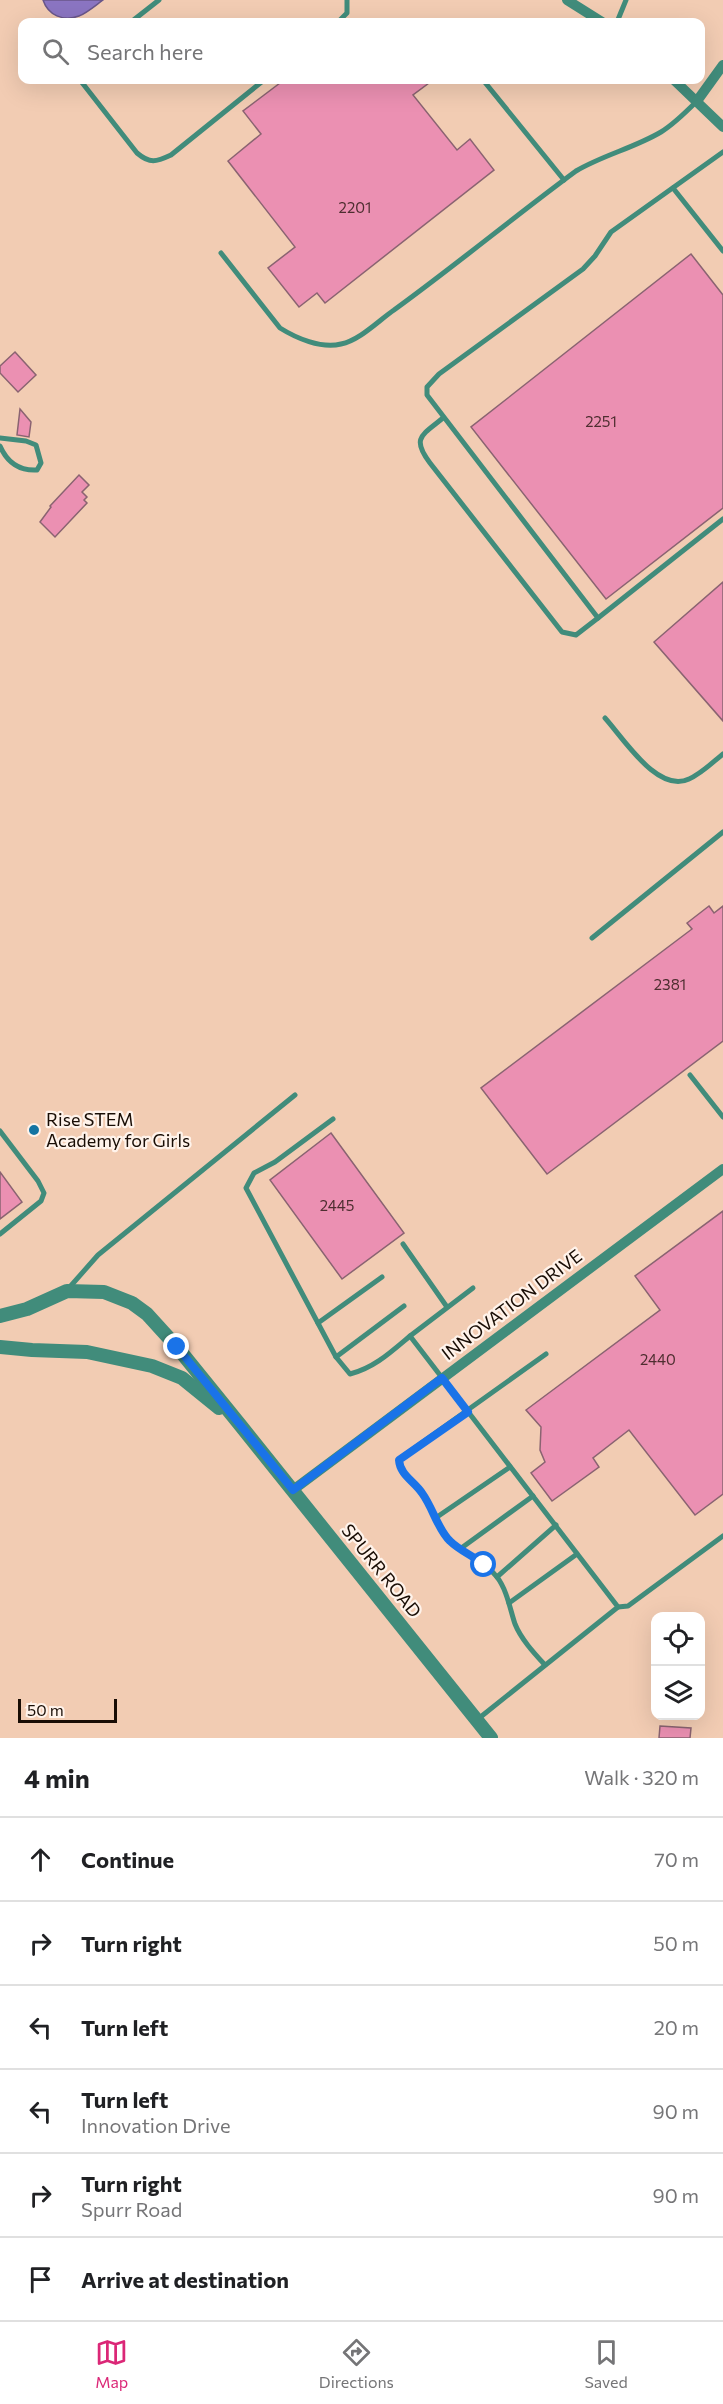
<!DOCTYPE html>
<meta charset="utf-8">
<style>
:root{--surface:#fff;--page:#f2f2f2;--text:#202124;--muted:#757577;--line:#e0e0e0;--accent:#db2777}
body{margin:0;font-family:Commissioner,sans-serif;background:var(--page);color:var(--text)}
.controls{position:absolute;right:18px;bottom:18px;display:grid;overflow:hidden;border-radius:12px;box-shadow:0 6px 24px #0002}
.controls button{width:54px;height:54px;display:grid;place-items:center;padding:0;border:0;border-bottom:2px solid var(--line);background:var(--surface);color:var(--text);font:30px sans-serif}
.scale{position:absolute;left:18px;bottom:15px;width:99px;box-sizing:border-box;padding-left:6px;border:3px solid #190d05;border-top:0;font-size:16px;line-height:21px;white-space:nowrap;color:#190d05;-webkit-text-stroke:4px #fff3eb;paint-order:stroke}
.stop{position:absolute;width:18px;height:18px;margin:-14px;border:4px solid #1a73e8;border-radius:50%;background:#fff}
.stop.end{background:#1a73e8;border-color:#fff;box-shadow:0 2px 6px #0008}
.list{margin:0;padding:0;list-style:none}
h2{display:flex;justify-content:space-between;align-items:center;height:78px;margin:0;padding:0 24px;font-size:26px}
h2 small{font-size:20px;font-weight:400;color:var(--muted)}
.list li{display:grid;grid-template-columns:39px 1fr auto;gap:18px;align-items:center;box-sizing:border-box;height:84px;padding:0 24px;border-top:2px solid var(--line)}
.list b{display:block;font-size:22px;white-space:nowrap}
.list p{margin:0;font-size:20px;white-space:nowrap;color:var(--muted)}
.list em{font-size:20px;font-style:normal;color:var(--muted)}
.icon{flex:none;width:33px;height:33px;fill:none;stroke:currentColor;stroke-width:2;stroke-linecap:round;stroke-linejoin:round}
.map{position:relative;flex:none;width:723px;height:1738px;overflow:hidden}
.search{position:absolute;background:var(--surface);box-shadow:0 6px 24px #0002;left:18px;right:18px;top:18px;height:66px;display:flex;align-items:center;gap:15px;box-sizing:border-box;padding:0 21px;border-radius:12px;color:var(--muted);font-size:22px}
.sheet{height:582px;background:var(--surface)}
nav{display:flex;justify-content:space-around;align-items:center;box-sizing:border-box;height:84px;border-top:2px solid var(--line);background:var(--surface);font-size:16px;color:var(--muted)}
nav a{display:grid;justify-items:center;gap:3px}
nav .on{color:var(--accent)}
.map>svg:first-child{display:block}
</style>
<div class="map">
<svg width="723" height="1738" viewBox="0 0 723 1738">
<rect width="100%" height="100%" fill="#f2ccb3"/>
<path fill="#8b75c2" stroke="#695689" stroke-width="1.5" d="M43 0H103C96 5 87 13 79 16 63 22 48 15 43 0Z"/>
<g fill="#eb90b2" stroke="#8a6371" stroke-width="1.5">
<polygon points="284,80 433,80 413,95 457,150 470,139 494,170 325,303 317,293 299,307 268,268 295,247 228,161 261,134 243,111"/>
<polygon points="691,254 723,295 723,508 606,599 471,427"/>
<polygon points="15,352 36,375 18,392 0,373 0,366"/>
<polygon points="20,409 31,422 29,437 17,435"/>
<polygon points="79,475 89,485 82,492 87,497 84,500 87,503 55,537 40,522 51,507 50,506"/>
<polygon points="723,582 723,721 654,642"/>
<polygon points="709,906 714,913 723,906 723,1041 547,1174 481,1088 692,929 687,923"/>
<polygon points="331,1133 404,1233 342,1279 270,1180"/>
<polygon points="0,1172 22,1202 0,1219"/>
<polygon points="723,1211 723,1494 695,1515 629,1430 593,1458 599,1467 552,1501 531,1473 545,1462 540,1450 541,1427 526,1410 660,1310 635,1276"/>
<polygon points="660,1726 691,1728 690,1738 659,1738"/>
</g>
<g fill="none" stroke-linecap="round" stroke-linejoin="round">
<g stroke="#418c7b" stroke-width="5">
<polyline points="131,22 159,0"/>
<polyline points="338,22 347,13 347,0"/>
<polyline points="617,22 626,0"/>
<path d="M80 80 137 153C150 164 156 162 171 155L264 80"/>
<polyline points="483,80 564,180"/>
<polyline points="723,152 611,232 595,256 583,269 439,374 427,387 427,395 598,618 723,519"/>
<polyline points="673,188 723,251"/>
<path d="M221 253 280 328C296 338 321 349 341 344 360 340 378 321 394 310 456 265 515 216 576 171 603 155 634 148 661 132 674 124 685 113 696 102"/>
<path d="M443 418C422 435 411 438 430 463L562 632 576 635 598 618"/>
<path d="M0 438 26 441 36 445 41 463 37 470C19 471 7 462 0 446"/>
<path d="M605 718C624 739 658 794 689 779 701 774 713 762 723 754"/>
<polyline points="592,938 723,832"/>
<polyline points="690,1075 723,1117"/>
<path d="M333 1119 275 1162 254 1173 246 1188 336 1357 350 1374C374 1368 391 1352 410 1336L618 1607 478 1719"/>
<polyline points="0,1131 38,1181 44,1193 41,1201 0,1234"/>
<polyline points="403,1244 447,1307"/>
<polyline points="68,1289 98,1255 295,1095"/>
<polyline points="318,1323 382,1277"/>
<polyline points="410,1336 473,1288"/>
<polyline points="336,1357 404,1306"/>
<polyline points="437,1517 510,1467"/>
<polyline points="460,1549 533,1496"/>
<polyline points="497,1577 556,1525"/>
<polyline points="509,1603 577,1554"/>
<polyline points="618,1607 628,1606 723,1536"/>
<path d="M545 1665C534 1653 521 1639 515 1624 510 1609 507 1590 497 1577 484 1560 463 1554 449 1540 437 1528 433 1507 422 1492 414 1481 400 1475 399 1459L546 1354"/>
</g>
<g stroke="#418c7b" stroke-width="10">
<polyline points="567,0 602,22"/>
<polyline points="674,80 723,127"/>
<polyline points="697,101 723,65"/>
<polyline points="293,1490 723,1169"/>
</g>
<g stroke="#418c7b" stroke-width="14">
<polyline points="0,1316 27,1309 67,1291 104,1292 132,1303 147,1314 177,1347 241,1426 491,1738"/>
<polyline points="0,1347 32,1350 87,1352 152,1366 182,1378 219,1408"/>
</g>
</g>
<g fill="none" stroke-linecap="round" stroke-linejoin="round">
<path stroke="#1a73e8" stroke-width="8" d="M177 1347 293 1490 442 1378 468 1412 399 1460C400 1475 414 1481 422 1493 433 1508 438 1530 450 1541 460 1551 474 1556 484 1565"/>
</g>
<circle fill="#1574a2" stroke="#fff3eb" stroke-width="2" cx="34" cy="1130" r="6"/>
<g text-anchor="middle" stroke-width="4.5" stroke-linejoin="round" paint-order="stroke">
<g font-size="15" fill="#4e2e30">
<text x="355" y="213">2201</text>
<text x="601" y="427">2251</text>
<text x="670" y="990">2381</text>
<text x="337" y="1211">2445</text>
<text x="658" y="1365">2440</text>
</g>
<g font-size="18" fill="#190d05" stroke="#fff3eb" text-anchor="start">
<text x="46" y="1126">Rise STEM<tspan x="46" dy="21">Academy for Girls</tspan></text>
</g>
<g font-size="18" fill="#190d05" stroke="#fff3eb">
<text transform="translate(512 1305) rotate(-37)" y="6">INNOVATION DRIVE</text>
<text transform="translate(381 1571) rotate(51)" y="6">SPURR ROAD</text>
</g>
</g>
</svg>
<div class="controls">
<button><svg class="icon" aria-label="locate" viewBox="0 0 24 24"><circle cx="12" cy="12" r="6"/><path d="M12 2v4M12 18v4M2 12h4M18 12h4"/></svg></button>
<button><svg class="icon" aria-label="layers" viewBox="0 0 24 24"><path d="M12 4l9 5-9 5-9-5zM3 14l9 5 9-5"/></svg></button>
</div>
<div class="scale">50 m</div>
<div class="stop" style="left:484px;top:1565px"></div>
<div class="stop end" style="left:177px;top:1347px"></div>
<div class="search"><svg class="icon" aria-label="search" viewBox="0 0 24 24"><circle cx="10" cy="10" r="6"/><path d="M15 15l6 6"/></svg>Search here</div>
</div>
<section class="sheet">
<h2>4 min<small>Walk · 320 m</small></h2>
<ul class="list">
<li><svg class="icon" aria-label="ahead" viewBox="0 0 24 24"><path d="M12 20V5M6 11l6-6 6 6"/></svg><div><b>Continue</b></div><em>70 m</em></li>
<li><svg class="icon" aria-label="right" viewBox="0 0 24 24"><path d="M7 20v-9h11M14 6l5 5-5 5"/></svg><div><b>Turn right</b></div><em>50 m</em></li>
<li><svg class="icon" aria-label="left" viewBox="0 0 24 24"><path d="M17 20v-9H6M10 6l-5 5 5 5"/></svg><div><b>Turn left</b></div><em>20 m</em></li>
<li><svg class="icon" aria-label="left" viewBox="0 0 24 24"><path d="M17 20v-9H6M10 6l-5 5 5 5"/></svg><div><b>Turn left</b><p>Innovation Drive</p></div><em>90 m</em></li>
<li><svg class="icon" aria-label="right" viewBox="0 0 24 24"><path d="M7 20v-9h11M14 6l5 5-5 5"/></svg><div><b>Turn right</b><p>Spurr Road</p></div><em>90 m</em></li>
<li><svg class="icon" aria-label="arrive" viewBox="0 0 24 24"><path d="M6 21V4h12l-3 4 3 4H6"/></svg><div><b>Arrive at destination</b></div></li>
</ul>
</section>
<nav>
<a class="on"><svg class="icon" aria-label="map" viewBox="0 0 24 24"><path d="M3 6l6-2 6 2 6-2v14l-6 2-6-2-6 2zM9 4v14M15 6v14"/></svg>Map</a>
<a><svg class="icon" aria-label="directions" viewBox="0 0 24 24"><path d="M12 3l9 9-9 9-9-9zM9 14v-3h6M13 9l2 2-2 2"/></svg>Directions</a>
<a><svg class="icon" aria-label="saved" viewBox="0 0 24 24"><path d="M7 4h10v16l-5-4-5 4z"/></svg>Saved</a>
</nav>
